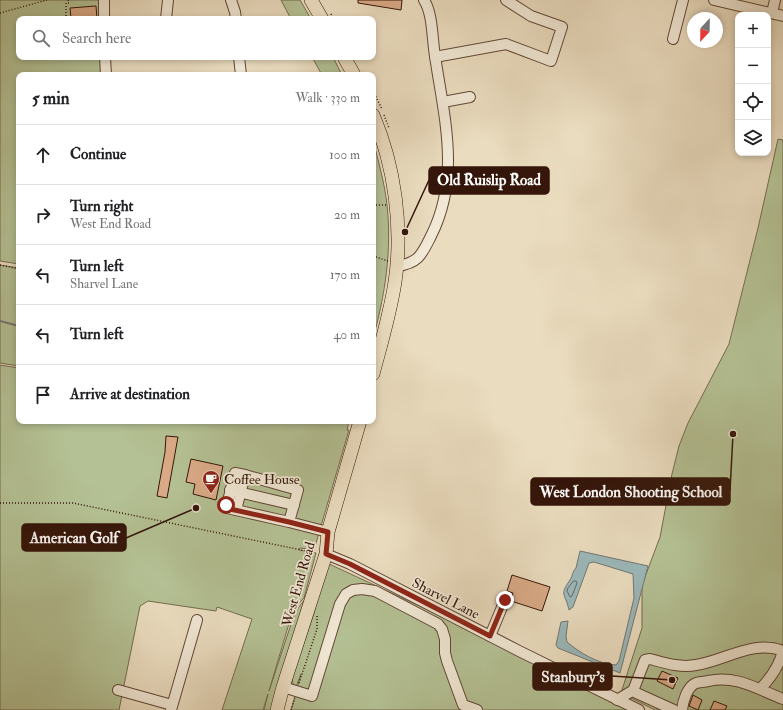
<!DOCTYPE html>
<meta charset="utf-8">
<style>
:root{--surface:#fff;--page:#f2f2f2;--text:#202124;--muted:#757577;--line:#e0e0e0}
body{margin:0;font-family:"IM FELL Double Pica",serif;background:var(--page);color:var(--text)}
.controls{position:absolute;right:12px;top:12px;display:grid;overflow:hidden;border-radius:8px;box-shadow:0 2px 6px #0003}
.controls button{width:36px;height:36px;display:grid;place-items:center;padding:0;border:0;border-bottom:1px solid var(--line);background:var(--surface);color:var(--text);font:20px sans-serif}
.compass{position:absolute;left:687px;top:12px;width:36px;height:36px;border-radius:50%;background:var(--surface);box-shadow:0 2px 6px #0003;rotate:202deg}
.stop{position:absolute;width:12px;height:12px;margin:-9px;border:3px solid #8f2418;border-radius:50%;background:#fff}
.stop.end{background:#8f2418;border-color:#fff;box-shadow:0 1px 4px #0008}
.list{margin:0;padding:0;list-style:none}
h2{display:flex;justify-content:space-between;align-items:center;height:52px;margin:0;padding:0 16px;font-size:17px}
h2 small{font-size:13px;font-weight:400;color:var(--muted)}
.list li{display:grid;grid-template-columns:26px 1fr auto;gap:12px;align-items:center;box-sizing:border-box;height:60px;padding:0 16px;border-top:1px solid var(--line)}
.list b{display:block;font-size:15px;white-space:nowrap}
.list p{margin:0;font-size:13px;white-space:nowrap;color:var(--muted)}
.list em{font-size:13px;font-style:normal;color:var(--muted)}
.icon{flex:none;width:22px;height:22px;fill:none;stroke:currentColor;stroke-width:2;stroke-linecap:round;stroke-linejoin:round}
.map{position:relative;flex:none;width:783px;height:710px;overflow:hidden}
.search{position:absolute;background:var(--surface);box-shadow:0 2px 6px #0003;left:16px;top:16px;width:360px;height:44px;display:flex;align-items:center;gap:10px;box-sizing:border-box;padding:0 14px;border-radius:8px;color:var(--muted);font-size:15px}
.panel{position:absolute;background:var(--surface);box-shadow:0 2px 6px #0003;left:16px;top:72px;width:360px;height:352px;border-radius:8px}
.map>svg:first-child{display:block}
</style>
<div class="map">
<svg width="783" height="710" viewBox="0 0 783 710">
<rect width="100%" height="100%" fill="#eadcbf"/>
<filter id="stains"><feTurbulence type="fractalNoise" baseFrequency=".005" numOctaves="4"/><feColorMatrix values="0 0 0 0 .2 0 0 0 0 .09 0 0 0 0 .02 0 0 0 .5 -.17"/></filter>
<radialGradient id="worn" r=".72"><stop offset=".6" stop-color="#630" stop-opacity="0"/><stop offset="1" stop-color="#630" stop-opacity=".3"/></radialGradient>
<g fill="#b4c194" stroke="#746b4e">
<polygon points="0,0 100,0 101,19 19,19 19,57 102,57 102,75 19,75 19,264 0,261"/>
<polygon points="281,0 300,0 311,19 291,19"/>
<polygon points="312,57 333,57 342,75 322,75"/>
<polygon points="778,139 783,140 783,710 655,710 621,693 642,628 642,585 660,537 672,474 679,446 688,423 729,344 758,228"/>
<path d="M373 140C378 160 385 185 387 205 392 250 385 296 373 338Z"/>
<polygon points="0,265 19,268 19,366 0,363"/>
<polygon points="0,365 19,368 19,421 349,421 347,430 349,430 314,550 300,548 299,550 316,553 304,598 293,610 269,691 295,612 306,598 272,710 264,710 268,694 263,710 222,710 252,619 217,607 216,611 148,601 140,606 119,710 0,710"/>
<polygon points="327,563 557,670 638,710 291,710 301,674 296,687 293,684 292,678 314,613"/>
</g>
<path fill="#9bb9bb" stroke="#727774" d="M580 551 648 566 620 673 558 648 556 645 561 622 568 621 566 636 567 642C580 653 598 664 616 665L619 661 634 598 633 574 594 562 589 563 573 607 569 610C565 592 559 596 570 580 573 575 572 572 576 568Z"/>
<g fill="none" stroke-linecap="round" stroke-linejoin="round">
<polygon stroke="#686762" stroke-width="1" points="574,581 576,581 577,583 572,596 570,597 567,591 568,588"/>
<polyline stroke="#727774" stroke-width="2" points="0,321 19,326"/>
</g>
<g fill="#dbab88" stroke="#341509">
<polygon points="358,0 402,0 401,10 358,3"/>
<polygon points="96,6 97,19 71,19 70,8"/>
<polygon points="166,436 178,437 167,498 157,496 165,452"/>
<polygon points="191,459 223,466 216,500 193,494 195,484 186,482"/>
<polygon points="512,575 550,587 542,611 511,601 513,593 507,591"/>
<polygon points="662,671 678,678 673,689 657,681"/>
<polygon points="693,695 702,700 698,710 689,706"/>
<polygon points="714,701 727,706 725,710 710,710"/>
</g>
<g fill="none" stroke-linecap="round" stroke-linejoin="round">
<defs>
<g id="minor">
<polyline points="104,0 104,19"/>
<polyline points="231,0 235,12 236,19"/>
<polyline points="714,0 783,16"/>
<polyline points="772,13 775,0"/>
<polyline points="166,19 168,0"/>
<polyline points="673,39 683,0"/>
<polyline points="105,57 106,75"/>
<polyline points="239,57 241,75"/>
<polyline points="435,57 506,44 551,61 562,27 531,16 506,0"/>
<polyline points="443,102 470,97"/>
<path d="M397 266C419 263 422 254 431 236 461 177 444 117 435 56 432 39 433 14 424 0"/>
<polyline points="230,490 294,505"/>
<polyline points="236,510 245,475"/>
<polyline points="289,522 298,490 245,475 235,473 227,505 227,508 289,522 328,532"/>
<polyline points="326,554 350,564 519,651 639,710"/>
<polyline points="490,636 505,600"/>
<polyline points="283,687 312,696 340,604 346,594 353,590 362,589 375,591 438,624 442,629 445,639 445,653 447,661 463,705 477,710"/>
<polyline points="118,690 172,705"/>
<path d="M633 691 645 660 650 659C665 663 680 668 696 665 724 661 754 639 783 651 779 666 771 678 760 689"/>
<polyline points="617,700 632,691 674,710"/>
<polyline points="171,710 197,620"/>
<path d="M682 710C683 701 687 687 696 683 699 682 705 682 708 681 737 675 757 689 783 699"/>
</g>
<g id="major">
<polyline points="311,0 322,19"/>
<polyline points="344,57 354,75"/>
<path d="M373 115C395 166 403 228 395 282 390 314 381 344 373 374"/>
<polyline points="277,710 283,687 326,554 328,532 360,421"/>
</g>
</defs>
<use href="#minor" stroke="#624736" stroke-width="12"/>
<use href="#major" stroke="#341509" stroke-width="14"/>
<g stroke="#341509" stroke-width="1.5" stroke-dasharray="1 2" stroke-linecap="butt">
<polyline points="0,13 47,0"/>
<polyline points="331,14 334,19"/>
<polyline points="66,19 66,3 69,3 68,0"/>
<polyline points="72,57 72,58"/>
<polyline points="373,91 382,109"/>
<polyline points="384,115 389,128"/>
<polyline points="373,205 387,205"/>
<polyline points="373,256 388,261"/>
<polyline points="0,265 19,269"/>
<polyline points="373,393 375,384"/>
<polyline points="0,503 73,503 316,553"/>
<polyline points="299,683 317,629 317,616"/>
<polyline points="291,710 295,698"/>
</g>
<use href="#minor" stroke="#f1e8d5" stroke-width="10"/>
<use href="#major" stroke="#eadcbf" stroke-width="13"/>
</g>
<g fill="none" stroke-linecap="round" stroke-linejoin="round">
<polyline stroke="#8f2418" stroke-width="5" points="226,505 227,508 230,509 289,522 328,532 326,554 350,564 490,636 505,600"/>
</g>
<defs>
<symbol id="cafe-pin" viewBox="-11 -11 22 30"><path d="M0 17L-7.5 6A9.5 9.5 0 1 1 7.5 6Z" fill="#8f2418" stroke="#f1e8d5"/><path d="M-5.5-4.5H6V0H3Q3 3.5 0 3.5H-2.5Q-5.5 3.5-5.5 0ZM3-3.2v2h1.7v-2ZM-6 4.5H4V6H-6Z" fill="#fff"/></symbol>
</defs>
<g fill-rule="evenodd">
<use href="#cafe-pin" x="201" y="469" width="20" height="27"/>
</g>
<g text-anchor="middle" stroke-width="3.5" stroke-linejoin="round" paint-order="stroke">
<g font-size="14" fill="#341509" stroke="#f1e8d5" text-anchor="start">
<text x="224" y="484">Coffee House</text>
</g>
<g font-size="14" fill="#341509" stroke="#f1e8d5">
<text transform="translate(298 584) rotate(-74)" y="5">West End Road</text>
<text transform="translate(446 598) rotate(27)" y="5">Sharvel Lane</text>
</g>
</g>
<path fill="none" stroke="#341509" stroke-width="1.5" d="M405 232L429 180M733 434L730 491M196 508L126 538M672 680L612 676"/>
<g fill="#341509" stroke="#f1e8d5" stroke-width="1.5">
<circle cx="405" cy="232" r="4"/>
<circle cx="733" cy="434" r="4"/>
<circle cx="196" cy="508" r="4"/>
<circle cx="672" cy="680" r="4"/>
</g>
<g fill="#341509" stroke="#341509" stroke-width="1.5">
<rect x="429" y="167" width="120" height="27" rx="4"/>
<rect x="531" y="478" width="199" height="27" rx="4"/>
<rect x="22" y="524" width="104" height="27" rx="4"/>
<rect x="533" y="663" width="79" height="27" rx="4"/>
</g>
<g font-size="15" text-anchor="middle" font-weight="bold" fill="#fff">
<text x="489" y="185">Old Ruislip Road</text>
<text x="631" y="497">West London Shooting School</text>
<text x="74" y="543">American Golf</text>
<text x="573" y="682">Stanbury's</text>
</g>
<rect width="100%" height="100%" filter="url(#stains)"/>
<rect width="100%" height="100%" fill="url(#worn)"/>
</svg>
<div class="controls">
<button>+</button>
<button>−</button>
<button><svg class="icon" aria-label="locate" viewBox="0 0 24 24"><circle cx="12" cy="12" r="6"/><path d="M12 2v4M12 18v4M2 12h4M18 12h4"/></svg></button>
<button><svg class="icon" aria-label="layers" viewBox="0 0 24 24"><path d="M12 4l9 5-9 5-9-5zM3 14l9 5 9-5"/></svg></button>
</div>
<svg class="compass" viewBox="-18 -18 36 36"><path d="M0-13l5 13h-10z" fill="#e53935"/><path d="M0 13l5-13h-10z" fill="#757577"/></svg>
<div class="stop" style="left:226px;top:505px"></div>
<div class="stop end" style="left:505px;top:600px"></div>
<div class="search"><svg class="icon" aria-label="search" viewBox="0 0 24 24"><circle cx="10" cy="10" r="6"/><path d="M15 15l6 6"/></svg>Search here</div>
<section class="panel">
<h2>5 min<small>Walk · 330 m</small></h2>
<ul class="list">
<li><svg class="icon" aria-label="ahead" viewBox="0 0 24 24"><path d="M12 20V5M6 11l6-6 6 6"/></svg><div><b>Continue</b></div><em>100 m</em></li>
<li><svg class="icon" aria-label="right" viewBox="0 0 24 24"><path d="M7 20v-9h11M14 6l5 5-5 5"/></svg><div><b>Turn right</b><p>West End Road</p></div><em>20 m</em></li>
<li><svg class="icon" aria-label="left" viewBox="0 0 24 24"><path d="M17 20v-9H6M10 6l-5 5 5 5"/></svg><div><b>Turn left</b><p>Sharvel Lane</p></div><em>170 m</em></li>
<li><svg class="icon" aria-label="left" viewBox="0 0 24 24"><path d="M17 20v-9H6M10 6l-5 5 5 5"/></svg><div><b>Turn left</b></div><em>40 m</em></li>
<li><svg class="icon" aria-label="arrive" viewBox="0 0 24 24"><path d="M6 21V4h12l-3 4 3 4H6"/></svg><div><b>Arrive at destination</b></div></li>
</ul>
</section>
</div>
